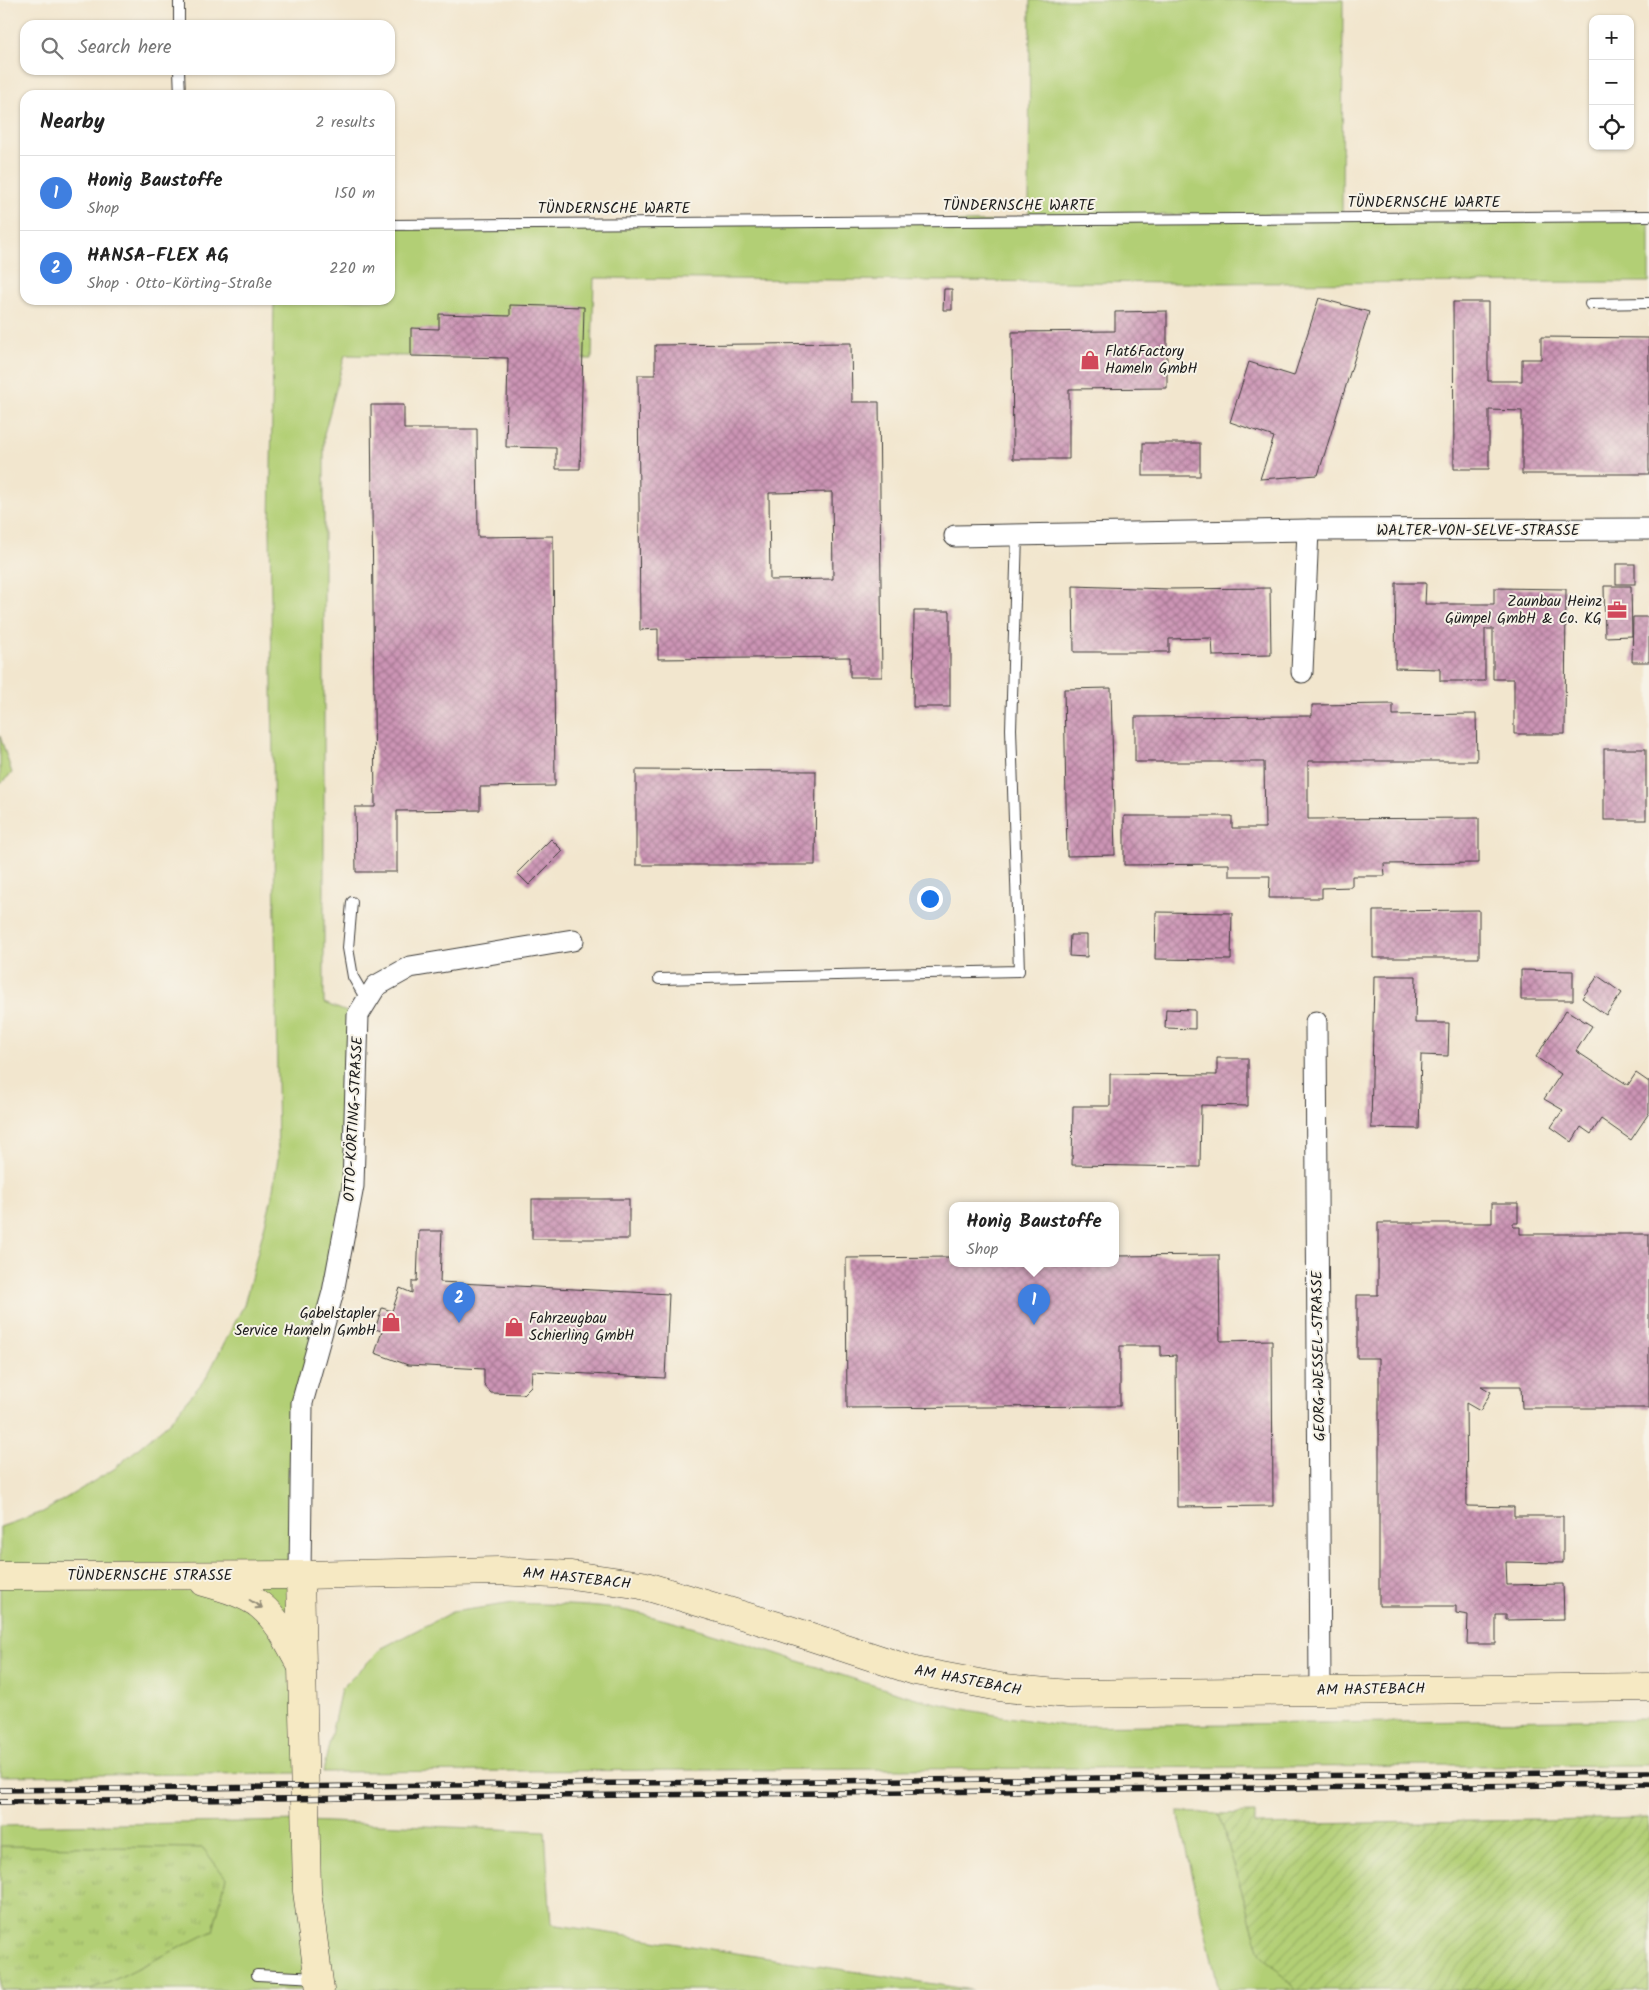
<!DOCTYPE html>
<meta charset="utf-8">
<style>
:root{--surface:#fff;--page:#f6f6f6;--text:#222;--muted:#767676;--line:#e0e0e0;--accent:#0f766e}
body{margin:0;font-family:Kalam,sans-serif;background:var(--page);color:var(--text)}
.controls{position:absolute;right:15px;top:15px;display:grid;overflow:hidden;border-radius:10px;box-shadow:0 1px 4px #0004}
.controls button{width:45px;height:45px;display:grid;place-items:center;padding:0;border:0;border-bottom:1px solid var(--line);background:var(--surface);color:var(--text);font:25px sans-serif}
.you{position:absolute;left:929px;top:898px;width:18px;height:18px;margin:-12px;border:4px solid #fff;border-radius:50%;background:#1a73e8;box-shadow:0 0 0 8px #1a73e833}
.badge{display:grid;place-items:center;width:32px;height:32px;border-radius:50%;background:var(--accent);color:#fff;font-size:16px;font-weight:700}
.pin{position:absolute;translate:-50% -41px;filter:drop-shadow(0 1px 2px #0008)}
.pin::after{content:'';position:absolute;top:26px;width:18px;height:15px;background:inherit;clip-path:polygon(0 0,100% 0,50% 100%)}
.popup{position:absolute;left:949px;top:1202px;width:170px;height:65px;box-sizing:border-box;display:grid;place-content:center;border-radius:10px;background:var(--surface);filter:drop-shadow(0 1px 4px #0005);font-size:16px;white-space:nowrap;color:var(--muted)}
.popup b{font-size:19px;color:var(--text)}
.popup::after{content:'';position:absolute;left:50%;top:100%;margin-left:-10px;border:10px solid transparent;border-top-color:var(--surface)}
.list{margin:0;padding:0;list-style:none}
h2{display:flex;justify-content:space-between;align-items:center;height:65px;margin:0;padding:0 20px;font-size:21px}
h2 small{font-size:16px;font-weight:400;color:var(--muted)}
.list li{display:grid;grid-template-columns:32px 1fr auto;gap:15px;align-items:center;box-sizing:border-box;height:75px;padding:0 20px;border-top:1px solid var(--line)}
.list b{display:block;font-size:19px;white-space:nowrap}
.list p{margin:0;font-size:16px;white-space:nowrap;color:var(--muted)}
.list em{font-size:16px;font-style:normal;color:var(--muted)}
.icon{flex:none;width:28px;height:28px;fill:none;stroke:currentColor;stroke-width:2;stroke-linecap:round;stroke-linejoin:round}
.map{position:relative;flex:none;width:1649px;height:1990px;overflow:hidden}
.search{position:absolute;background:var(--surface);box-shadow:0 1px 4px #0004;left:20px;top:20px;width:375px;height:55px;display:flex;align-items:center;gap:12px;box-sizing:border-box;padding:0 18px;border-radius:15px;color:var(--muted);font-size:19px}
.panel{position:absolute;background:var(--surface);box-shadow:0 1px 4px #0004;left:20px;top:90px;width:375px;height:215px;border-radius:15px}
.map>svg:first-child{display:block}
</style>
<div class="map">
<svg width="1649" height="1990" viewBox="0 0 1649 1990">
<defs>
<pattern id="park-tufts" width="24" height="20" patternUnits="userSpaceOnUse" patternTransform="scale(1.25)"><rect width="24" height="20" fill="#b2cf75"/><path d="M3 7l-1-3M5 7V3M7 7l1-3M15 17l-1-3M17 17v-4M19 17l1-3" fill="none" stroke="#98b165"/></pattern>
<pattern id="garden-furrows" width="10" height="10" patternUnits="userSpaceOnUse" patternTransform="scale(1.25)"><rect width="10" height="10" fill="#b2cf75"/><path d="M-1 1l2-2M0 10L10 0M9 11l2-2" fill="none" stroke="#98b165"/></pattern>
<pattern id="building-cross-hatch" width="8" height="8" patternUnits="userSpaceOnUse" patternTransform="scale(1.25)"><rect width="8" height="8" fill="#cc94b5"/><path d="M0 0l8 8M0 8l8-8" fill="none" stroke="#a57892"/></pattern>
</defs>
<rect width="100%" height="100%" fill="#f7f3e8"/>
<filter id="ink" filterUnits="userSpaceOnUse"><feTurbulence type="fractalNoise" baseFrequency=".02" numOctaves="2"/><feDisplacementMap in="SourceGraphic" scale="10" xChannelSelector="R" yChannelSelector="G"/><feConvolveMatrix kernelMatrix="1 2 1 2 8 2 1 2 1" color-interpolation-filters="sRGB"/></filter>
<filter id="wash" filterUnits="userSpaceOnUse"><feTurbulence type="fractalNoise" baseFrequency=".0096" numOctaves="4" result="noise"/><feDisplacementMap in="SourceGraphic" scale="20" xChannelSelector="R" yChannelSelector="G"/><feGaussianBlur stdDeviation="1.12" result="paint"/><feColorMatrix in="noise" values="0 0 0 0 0 0 0 0 0 0 0 0 0 0 0 0 0 1.4 0 .05"/><feComposite in="paint" operator="in"/></filter>
<g filter="url(#wash)">
<rect width="100%" height="100%" fill="#f2e6ce"/>
<g fill="#b2cf75" stroke="#677648">
<polygon points="1030,0 1343,0 1342,215 1029,215"/>
<polygon points="1649,217 1649,282 1187,283 594,278 592,359 345,355 324,434 324,1003 357,1016 352,1186 300,1403 297,1576 302,1773 0,1776 0,1527 43,1512 114,1469 170,1421 206,1378 244,1305 271,1201 278,1158 270,525 274,300 390,300 390,226"/>
<polygon points="0,736 12,773 0,784"/>
<path d="M514 1603C556 1605 600 1604 642 1614 735 1636 824 1672 916 1698 966 1711 1017 1719 1068 1726L1649 1719V1765L323 1772 341 1689 382 1648 452 1612Z"/>
<polygon points="1178,1812 1219,1814 1260,1952 1295,1990 1219,1990"/>
<polygon points="304,1821 319,1990 0,1990 0,1826"/>
<polygon points="306,1821 545,1831 551,1924 972,1990 322,1990"/>
</g>
<polygon fill="url(#park-tufts)" stroke="#677648" points="0,1846 203,1848 226,1878 213,1931 110,1982 87,1990 0,1990"/>
<polygon fill="url(#garden-furrows)" stroke="#677648" points="1255,1813 1255,1825 1649,1818 1649,1990 1295,1990 1260,1953 1219,1814"/>
<g id="blocks">
<g fill="url(#building-cross-hatch)" fill-rule="evenodd">
<polygon points="944,289 952,289 952,310 943,310"/>
<polygon points="1319,298 1369,312 1318,475 1260,479 1274,437 1230,422 1249,362 1294,376"/>
<polygon points="1453,302 1488,302 1488,381 1522,381 1522,359 1541,359 1541,337 1649,338 1649,474 1522,474 1522,411 1489,410 1489,469 1454,469"/>
<polygon points="510,305 584,307 580,469 556,469 556,448 506,447 508,358 411,356 411,328 439,329 439,314 510,316"/>
<polygon points="1167,311 1167,388 1069,389 1069,459 1013,459 1012,332 1115,331 1115,312"/>
<path d="M851 343 852 402H879L882 677H850V657L658 659V629L640 630 638 375H655V345ZM832 492 833 579 770 580 769 493Z"/>
<polygon points="371,405 404,405 404,429 477,429 478,537 553,536 555,786 480,787 480,810 397,811 397,872 356,872 355,807 375,807"/>
<rect x="1143" y="443" width="57" height="33"/>
<rect x="1616" y="564" width="19" height="20"/>
<polygon points="1396,583 1426,583 1425,604 1494,604 1494,588 1566,589 1565,734 1514,734 1514,679 1493,679 1493,629 1485,629 1485,681 1440,681 1440,669 1395,668"/>
<polygon points="1073,586 1168,589 1270,588 1271,655 1213,656 1212,638 1169,639 1169,652 1074,652"/>
<polygon points="1604,586 1631,586 1632,636 1605,637"/>
<polygon points="914,611 950,611 950,707 913,707"/>
<polygon points="1633,617 1649,617 1649,662 1632,662"/>
<polygon points="1111,688 1115,855 1067,856 1064,689"/>
<polygon points="1393,704 1393,715 1476,714 1477,761 1308,761 1308,819 1479,818 1479,863 1384,864 1385,876 1352,876 1352,887 1322,888 1322,898 1269,898 1270,876 1229,876 1229,864 1124,865 1124,816 1232,816 1232,828 1265,828 1264,762 1135,762 1135,717 1312,716 1312,705"/>
<rect x="1604" y="749" width="42" height="71"/>
<polygon points="636,770 816,771 815,865 636,865"/>
<polygon points="551,839 563,851 529,885 517,873"/>
<polygon points="1479,910 1479,958 1373,958 1373,911"/>
<polygon points="1156,912 1232,913 1231,960 1155,959"/>
<polygon points="1070,935 1087,935 1087,957 1069,956"/>
<polygon points="1521,970 1573,971 1573,1000 1521,1000"/>
<polygon points="1374,976 1416,976 1415,1023 1449,1023 1448,1056 1421,1055 1419,1129 1371,1128"/>
<polygon points="1598,976 1622,993 1606,1015 1582,998"/>
<polygon points="1166,1009 1195,1010 1195,1029 1165,1028"/>
<polygon points="1566,1010 1592,1026 1576,1051 1628,1085 1636,1073 1649,1082 1649,1113 1631,1140 1601,1119 1591,1134 1581,1127 1572,1142 1551,1127 1563,1110 1544,1099 1561,1074 1536,1057"/>
<polygon points="1217,1058 1248,1058 1248,1106 1201,1105 1200,1167 1072,1165 1073,1106 1110,1106 1110,1074 1217,1075"/>
<rect x="532" y="1199" width="97" height="40"/>
<polygon points="1492,1203 1518,1203 1518,1223 1513,1223 1513,1227 1520,1227 1520,1234 1649,1234 1649,1408 1522,1408 1521,1386 1481,1386 1491,1392 1480,1411 1466,1403 1467,1506 1514,1507 1514,1516 1563,1516 1563,1563 1506,1562 1507,1585 1563,1584 1564,1619 1506,1620 1506,1615 1496,1615 1496,1644 1467,1644 1468,1615 1456,1613 1456,1606 1379,1606 1379,1358 1357,1358 1357,1295 1378,1295 1378,1223 1492,1223"/>
<polygon points="419,1231 442,1231 440,1282 669,1294 665,1378 532,1371 531,1386 523,1394 491,1393 484,1385 484,1369 408,1365 375,1353 382,1331 375,1329 382,1308 392,1311 400,1288 412,1293 412,1281 417,1281"/>
<polygon points="1219,1255 1220,1341 1272,1340 1273,1506 1177,1507 1176,1355 1161,1356 1161,1346 1120,1346 1120,1406 847,1408 846,1258 953,1257 953,1264 1115,1264 1115,1256"/>
</g>
</g>
</g>
<g filter="url(#ink)">
<use href="#blocks" fill-opacity="0" stroke="#3c3a37" stroke-width="1"/>
<g fill="none" stroke-linecap="round" stroke-linejoin="round">
<defs>
<g id="lane">
<polyline points="179,0 179,25"/>
<polyline points="179,70 180,95"/>
<polyline points="390,225 1649,216"/>
<polyline points="1590,304 1649,303"/>
<polyline points="352,902 348,948 353,977 367,1001"/>
<polyline points="659,979 1019,971 1011,729 1017,535"/>
<polyline points="257,1975 318,1978"/>
</g>
<g id="street">
<polyline points="955,536 1308,530 1649,529"/>
<polyline points="1302,672 1308,530"/>
<polyline points="1316,1022 1320,1689"/>
<polyline points="300,1575 302,1403 333,1292 353,1186 358,1015 376,986 410,967 573,940"/>
</g>
<g id="secondary">
<polyline points="300,1575 307,1891 320,1990"/>
<polyline points="0,1576 300,1575 500,1571 571,1575 642,1585 781,1627 915,1671 1005,1688 1068,1694 1649,1687"/>
<path d="M204 1582C222 1587 247 1594 261 1606 279 1621 289 1643 300 1663"/>
</g>
</defs>
<use href="#lane" stroke="#3c3a37" stroke-width="12"/>
<use href="#street" stroke="#3c3a37" stroke-width="23"/>
<use href="#secondary" stroke="#3c3a37" stroke-width="29"/>
<use href="#lane" stroke="#fff" stroke-width="10"/>
<use href="#street" stroke="#fff" stroke-width="21"/>
<use href="#secondary" stroke="#f6e9c3" stroke-width="28"/>
<defs>
<g id="rail">
<polyline points="0,1790 1649,1772"/>
<polyline points="0,1802 1649,1784"/>
</g>
</defs>
<use href="#rail" stroke="#1c1c1c" stroke-width="5.5"/>
<use href="#rail" stroke="#f7f3e8" stroke-width="4" stroke-dasharray="11" stroke-linecap="butt"/>
</g>
<defs><path id="oneway-shaft" d="M-6 0H5M1.5-3L5.5 0L1.5 3" fill="none" stroke-width="1.6" stroke-linecap="round" stroke-linejoin="round" transform="scale(1.25)"/></defs>
<use stroke="#948d78" href="#oneway-shaft" transform="translate(256 1604) rotate(32)"/>
</g>
<defs>
<symbol id="shop-bare" viewBox="-9 -9 18 18"><path d="M-5-2.5h2.3a2.7 3.5 0 0 1 5.4 0H5L5.5 6h-11ZM-1.5-2.5h3a1.5 2.3 0 0 0-3 0Z" fill="#d1495b" stroke="#f7f3e8" stroke-width="2.5" paint-order="stroke"/></symbol>
<symbol id="office-bare" viewBox="-9 -9 18 18"><path d="M-6-3h4V-5.5h4V-3h4V5H-6ZM-1-4.5V-3h2v-1.5ZM-6 0V1H6V0Z" fill="#d1495b" stroke="#f7f3e8" stroke-width="2.5" paint-order="stroke"/></symbol>
</defs>
<g fill-rule="evenodd">
<use href="#shop-bare" x="1076" y="346" width="28" height="28"/>
<use href="#office-bare" x="1603" y="596" width="28" height="28"/>
<use href="#shop-bare" x="377" y="1308" width="28" height="28"/>
<use href="#shop-bare" x="500" y="1313" width="28" height="28"/>
</g>
<g text-anchor="middle" stroke-width="4" stroke-linejoin="round" paint-order="stroke">
<g font-size="15" fill="#1c1c1c" stroke="#f7f3e8">
<text x="1424" y="207">TÜNDERNSCHE WARTE</text>
<text x="1019" y="210">TÜNDERNSCHE WARTE</text>
<text x="614" y="213">TÜNDERNSCHE WARTE</text>
<text x="1478" y="535">WALTER-VON-SELVE-STRASSE</text>
<text transform="translate(353 1119) rotate(-87)" y="5">OTTO-KÖRTING-STRASSE</text>
<text transform="translate(1318 1356) rotate(-91)" y="5">GEORG-WESSEL-STRASSE</text>
<text x="150" y="1580">TÜNDERNSCHE STRASSE</text>
<text transform="translate(577 1578) rotate(6)" y="5">AM HASTEBACH</text>
<text transform="translate(968 1680) rotate(11)" y="5">AM HASTEBACH</text>
<text transform="translate(1371 1689) rotate(-1)" y="5">AM HASTEBACH</text>
</g>
<g font-size="15" fill="#1c1c1c" stroke="#f7f3e8" text-anchor="start">
<text x="1105" y="356">Flat6Factory<tspan x="1105" dy="17">Hameln GmbH</tspan></text>
<text x="1602" y="606" text-anchor="end">Zaunbau Heinz<tspan x="1602" dy="17">Gümpel GmbH &amp; Co. KG</tspan></text>
<text x="376" y="1318" text-anchor="end">Gabelstapler<tspan x="376" dy="17">Service Hameln GmbH</tspan></text>
<text x="529" y="1323">Fahrzeugbau<tspan x="529" dy="17">Schierling GmbH</tspan></text>
</g>
</g>
</svg>
<div class="controls">
<button>+</button>
<button>−</button>
<button><svg class="icon" aria-label="locate" viewBox="0 0 24 24"><circle cx="12" cy="12" r="6"/><path d="M12 2v4M12 18v4M2 12h4M18 12h4"/></svg></button>
</div>
<div class="you"></div>
<div class="pin badge" style="left:1034px;top:1325px;background:#3f7fe0">1</div>
<div class="popup"><b>Honig Baustoffe</b>Shop</div>
<div class="pin badge" style="left:459px;top:1323px;background:#3f7fe0">2</div>
<div class="search"><svg class="icon" aria-label="search" viewBox="0 0 24 24"><circle cx="10" cy="10" r="6"/><path d="M15 15l6 6"/></svg>Search here</div>
<section class="panel">
<h2>Nearby<small>2 results</small></h2>
<ul class="list">
<li><span class="badge" style="background:#3f7fe0">1</span><div><b>Honig Baustoffe</b><p>Shop</p></div><em>150 m</em></li>
<li><span class="badge" style="background:#3f7fe0">2</span><div><b>HANSA-FLEX AG</b><p>Shop · Otto-Körting-Straße</p></div><em>220 m</em></li>
</ul>
</section>
</div>
